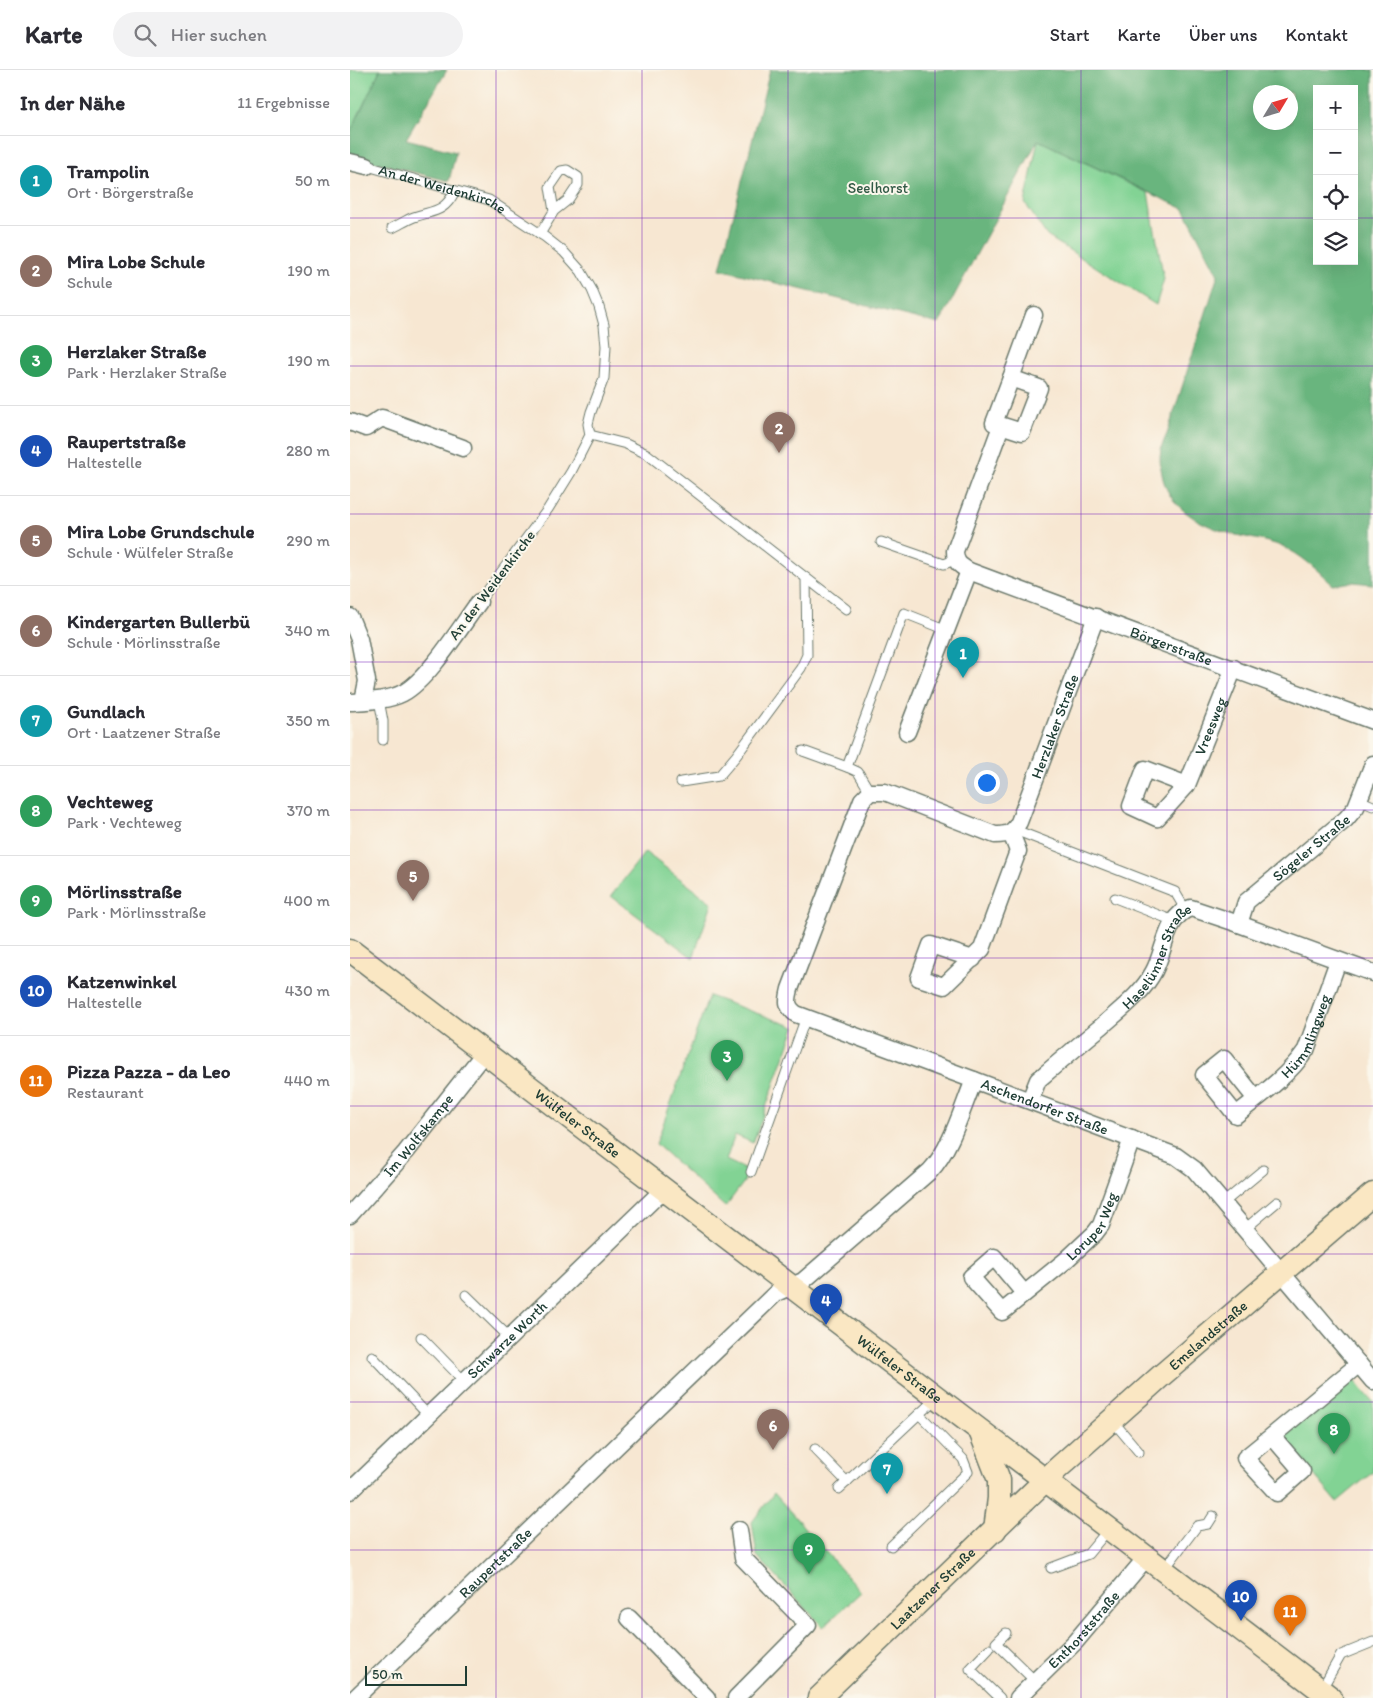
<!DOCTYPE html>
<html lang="de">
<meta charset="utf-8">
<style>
:root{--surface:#fff;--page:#f2f2f3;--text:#2b2b33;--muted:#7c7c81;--line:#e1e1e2;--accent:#b5179e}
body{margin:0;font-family:Itim,sans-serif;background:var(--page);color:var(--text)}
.controls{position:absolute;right:15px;top:15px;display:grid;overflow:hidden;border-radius:0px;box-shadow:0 5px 20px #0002}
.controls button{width:45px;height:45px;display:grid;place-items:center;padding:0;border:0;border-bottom:1px solid var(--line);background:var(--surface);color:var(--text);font:25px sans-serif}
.compass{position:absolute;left:903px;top:15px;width:45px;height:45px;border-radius:50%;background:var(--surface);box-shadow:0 5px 20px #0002;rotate:52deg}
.scale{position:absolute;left:15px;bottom:12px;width:102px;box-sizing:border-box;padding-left:5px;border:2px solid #1f3d34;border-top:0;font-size:14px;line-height:18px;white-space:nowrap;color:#1f3d34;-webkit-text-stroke:4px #fbf7ec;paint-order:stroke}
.you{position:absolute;left:636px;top:712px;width:18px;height:18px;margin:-12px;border:4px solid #fff;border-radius:50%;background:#1a73e8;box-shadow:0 0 0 8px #1a73e833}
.badge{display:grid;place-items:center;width:32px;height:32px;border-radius:50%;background:var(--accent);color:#fff;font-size:16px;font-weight:700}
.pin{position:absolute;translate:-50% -41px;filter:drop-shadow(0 1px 2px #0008)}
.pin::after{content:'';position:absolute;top:26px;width:18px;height:15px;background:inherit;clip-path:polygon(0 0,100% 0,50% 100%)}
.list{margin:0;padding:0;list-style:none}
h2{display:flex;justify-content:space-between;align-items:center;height:65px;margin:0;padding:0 20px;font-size:21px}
h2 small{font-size:16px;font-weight:400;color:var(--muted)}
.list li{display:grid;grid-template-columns:32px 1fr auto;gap:15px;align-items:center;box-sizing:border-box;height:90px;padding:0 20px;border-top:1px solid var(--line)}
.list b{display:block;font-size:19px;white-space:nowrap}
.list p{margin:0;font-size:16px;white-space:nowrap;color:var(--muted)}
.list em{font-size:16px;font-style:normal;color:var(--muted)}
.icon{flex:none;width:28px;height:28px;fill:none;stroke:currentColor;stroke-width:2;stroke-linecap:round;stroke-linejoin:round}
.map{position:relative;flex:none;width:1023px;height:1628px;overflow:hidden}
header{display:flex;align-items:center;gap:30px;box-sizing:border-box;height:70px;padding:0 25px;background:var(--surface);border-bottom:1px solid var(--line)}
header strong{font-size:24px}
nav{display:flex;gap:28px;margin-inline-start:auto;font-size:18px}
.search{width:350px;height:45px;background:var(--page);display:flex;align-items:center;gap:12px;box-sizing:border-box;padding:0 18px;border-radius:28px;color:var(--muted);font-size:19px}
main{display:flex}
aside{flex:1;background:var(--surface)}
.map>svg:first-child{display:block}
</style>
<header>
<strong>Karte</strong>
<div class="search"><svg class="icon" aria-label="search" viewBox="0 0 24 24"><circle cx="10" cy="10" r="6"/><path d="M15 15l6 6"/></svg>Hier suchen</div>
<nav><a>Start</a><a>Karte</a><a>Über uns</a><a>Kontakt</a></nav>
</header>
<main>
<aside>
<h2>In der Nähe<small>11 Ergebnisse</small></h2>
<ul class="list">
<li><span class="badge" style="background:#0f9aa8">1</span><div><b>Trampolin</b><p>Ort · Börgerstraße</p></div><em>50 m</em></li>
<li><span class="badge" style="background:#8d6e63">2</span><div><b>Mira Lobe Schule</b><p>Schule</p></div><em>190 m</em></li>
<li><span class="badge" style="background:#2e9e5b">3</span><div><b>Herzlaker Straße</b><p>Park · Herzlaker Straße</p></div><em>190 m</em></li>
<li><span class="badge" style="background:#1a4fb4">4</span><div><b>Raupertstraße</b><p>Haltestelle</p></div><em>280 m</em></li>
<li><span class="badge" style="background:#8d6e63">5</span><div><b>Mira Lobe Grundschule</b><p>Schule · Wülfeler Straße</p></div><em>290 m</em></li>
<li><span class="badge" style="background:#8d6e63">6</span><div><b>Kindergarten Bullerbü</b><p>Schule · Mörlinsstraße</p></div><em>340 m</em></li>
<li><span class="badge" style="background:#0f9aa8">7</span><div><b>Gundlach</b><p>Ort · Laatzener Straße</p></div><em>350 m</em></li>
<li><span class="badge" style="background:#2e9e5b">8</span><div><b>Vechteweg</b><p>Park · Vechteweg</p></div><em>370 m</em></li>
<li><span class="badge" style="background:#2e9e5b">9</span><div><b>Mörlinsstraße</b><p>Park · Mörlinsstraße</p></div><em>400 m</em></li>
<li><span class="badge" style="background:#1a4fb4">10</span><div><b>Katzenwinkel</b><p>Haltestelle</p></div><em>430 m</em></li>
<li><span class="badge" style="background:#e8710a">11</span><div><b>Pizza Pazza - da Leo</b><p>Restaurant</p></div><em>440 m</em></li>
</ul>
</aside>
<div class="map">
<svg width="1023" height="1628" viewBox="0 0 1023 1628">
<rect width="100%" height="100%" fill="#fbf7ec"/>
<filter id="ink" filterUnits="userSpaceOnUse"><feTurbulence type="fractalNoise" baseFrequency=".02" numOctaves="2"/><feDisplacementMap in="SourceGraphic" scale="10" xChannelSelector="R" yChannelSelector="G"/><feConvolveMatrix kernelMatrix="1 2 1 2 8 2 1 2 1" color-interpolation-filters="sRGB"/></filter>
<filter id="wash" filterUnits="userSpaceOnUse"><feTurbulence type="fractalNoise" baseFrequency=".0096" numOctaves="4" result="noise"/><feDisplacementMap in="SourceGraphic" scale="20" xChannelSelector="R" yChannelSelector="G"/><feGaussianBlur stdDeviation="1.12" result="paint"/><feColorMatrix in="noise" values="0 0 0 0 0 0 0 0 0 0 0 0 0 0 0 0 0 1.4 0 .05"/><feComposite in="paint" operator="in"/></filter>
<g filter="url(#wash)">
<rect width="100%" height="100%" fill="#f7e7d2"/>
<g fill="#82d394" stroke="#508864">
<polygon points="0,0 30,0 0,63"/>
<polygon points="688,70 798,123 814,209 806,235 697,166 675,133"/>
<polygon points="295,782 362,833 343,888 261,826"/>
<polygon points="359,926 445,957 403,1073 385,1065 376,1090 397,1100 394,1112 375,1137 306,1074"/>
<polygon points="1002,1307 1023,1332 1023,1402 987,1432 931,1366"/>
<polygon points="424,1423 511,1522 473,1557 407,1486 402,1452"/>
</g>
<g fill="#69b57e" stroke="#447959" fill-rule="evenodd">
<polygon points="30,0 97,0 56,69 106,82 99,111 0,86 0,63"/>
<path d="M420 0H1023V514L1003 512 983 515C967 500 951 484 931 476 915 470 898 468 882 464 853 456 821 440 813 409 809 390 808 382 817 364L868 205 834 139 688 70 589 254 370 199ZM967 19H1004V191H967ZM911 22H941V52H911Z"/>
</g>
</g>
<g filter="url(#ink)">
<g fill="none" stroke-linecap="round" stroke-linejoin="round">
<defs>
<g id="lane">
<path id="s1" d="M17 96 139 130 195 167 214 182 231 201 242 220 249 237 254 255 256 276 254 308 241 342 238 354 240 365 221 402 198 439 129 532"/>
<path d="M42 158C49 155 56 150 64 147 84 140 94 143 105 121"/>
<polyline points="190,164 204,141 218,130 228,115 228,107 217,100 211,101 200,117 204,141"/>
<polyline points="240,365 276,374 297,384 496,539"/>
<polyline points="531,472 594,494 605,490"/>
<polyline points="29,630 33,651 33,670"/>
<polyline points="453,681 497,697"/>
<polyline points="331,712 369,706 386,686 451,598 457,585 456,508"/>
<polyline points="520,722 508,702 497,697 554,543 597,560"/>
<polyline points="1009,730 1023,736"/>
<polyline points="665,760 825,822 835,839"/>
<polyline points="765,828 824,851"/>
<polyline points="401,1102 456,947"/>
<polyline points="872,1134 913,1100"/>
<polyline points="895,1159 927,1132"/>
<polyline points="116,1225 159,1267"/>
<polyline points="71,1267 114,1311"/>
<polyline points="22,1286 79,1346"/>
<polyline points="762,1350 789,1382"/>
<polyline points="465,1379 497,1412"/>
<polyline points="489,1419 569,1344"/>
<polyline points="541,1476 618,1402 613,1389 569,1344 587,1328"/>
<polyline points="701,1498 738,1484 758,1460"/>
<polyline points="813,1501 847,1456 858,1454 863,1446"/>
<polyline points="656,1563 646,1573 685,1611"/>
<polyline points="639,1579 620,1599 650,1628"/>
<polyline points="971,1620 991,1585 1023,1572"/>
</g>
<g id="street">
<polyline points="0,92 17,96"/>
<polygon points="661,308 689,318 672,362 644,353"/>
<polyline points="661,308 684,245"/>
<polyline points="0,352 16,358 32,348 113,378"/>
<path id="s2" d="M651 356 605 481C605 492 609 495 619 501L1023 651"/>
<polyline points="0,547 9,569 17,611 13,631"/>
<path d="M0 632C17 631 37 631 53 623 79 609 111 556 129 532"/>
<polyline points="557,662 619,501"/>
<path id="s3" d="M837 715 795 699 781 736 807 748 837 715 884 598"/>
<path id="s4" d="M889 854 896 832 996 749 1006 737 1023 694"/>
<polyline points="623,889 581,875 569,908 594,916 632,879 668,781 661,763"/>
<path id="s5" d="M624 1010 446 944C436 936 437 931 440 919L512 730 520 722H535L645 765C658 765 663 763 669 752L746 547"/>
<path id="s6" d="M906 1029 874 989 854 1005 886 1045C909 1027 939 1005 956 980L988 891"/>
<path id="s7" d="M680 1030 688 1010C709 992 730 974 752 956 771 939 792 924 804 901 815 881 816 845 841 838L889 854 1023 903"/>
<path id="s8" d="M0 1145 56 1082 135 982"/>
<path id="s9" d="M674 1223 644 1187 621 1207 652 1242 715 1191 745 1163 751 1155 782 1069"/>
<polyline points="922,1366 895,1388 927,1423 952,1401 922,1366 1009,1294"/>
<path id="s10" d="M0 1421 314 1119"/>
<polyline points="279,1548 357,1628"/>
<path id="s11" d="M5 1628 426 1223 453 1211 580 1101C601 1079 612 1039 624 1010L826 1086 844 1099 1023 1311"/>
<polyline points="386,1628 458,1555 393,1488 389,1460"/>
<path id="s12" d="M668 1628 725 1572 796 1488"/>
</g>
<g id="secondary">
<path id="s13" d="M0 880 981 1628"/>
<polyline points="630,1361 649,1410 649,1428 645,1460"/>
<path id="s14" d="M469 1628 708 1398 812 1305 1023 1124"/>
</g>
</defs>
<use href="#lane" stroke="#6b786b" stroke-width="11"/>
<use href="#street" stroke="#6b786b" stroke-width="19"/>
<use href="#secondary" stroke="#6b786b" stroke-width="25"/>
<use href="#lane" stroke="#fff" stroke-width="9"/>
<use href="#street" stroke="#fff" stroke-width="16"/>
<use href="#secondary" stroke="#fae7c3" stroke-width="22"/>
</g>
</g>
<path fill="none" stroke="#7b2cbf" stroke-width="1" stroke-opacity="0.55" d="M146 0V1628M292 0V1628M438 0V1628M585 0V1628M731 0V1628M877 0V1628M0 148H967M1004 148H1023M0 296H1023M0 444H1023M0 592H1023M0 740H1023M0 888H1023M0 1036H1023M0 1184H1023M0 1332H1023M0 1480H1023"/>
<g text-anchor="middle" stroke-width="4" stroke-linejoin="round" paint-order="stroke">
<g font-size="15" fill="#335b47" stroke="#fbf7ec">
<text x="528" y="123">Seelhorst</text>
</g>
<g font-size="15" fill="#1f3d34" stroke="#fbf7ec">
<text dy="5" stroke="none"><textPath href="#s1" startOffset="79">An der Weidenkirche</textPath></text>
<text transform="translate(142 515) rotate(-53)" y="5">An der Weidenkirche</text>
<text dy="5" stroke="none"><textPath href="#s2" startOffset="375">Börgerstraße</textPath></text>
<text dy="5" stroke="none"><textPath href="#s5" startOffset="696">Herzlaker Straße</textPath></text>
<text dy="5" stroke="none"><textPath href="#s3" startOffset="221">Vreesweg</textPath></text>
<text dy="5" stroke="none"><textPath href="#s4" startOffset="108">Sögeler Straße</textPath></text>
<text dy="5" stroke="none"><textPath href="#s7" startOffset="196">Haselünner Straße</textPath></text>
<text dy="5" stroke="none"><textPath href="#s6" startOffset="236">Hümmlingweg</textPath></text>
<text dy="5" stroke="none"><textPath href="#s11" startOffset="959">Aschendorfer Straße</textPath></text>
<text dy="5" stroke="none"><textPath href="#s13" startOffset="286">Wülfeler Straße</textPath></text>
<text dy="5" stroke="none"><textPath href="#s8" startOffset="105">Im Wolfskampe</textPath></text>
<text dy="5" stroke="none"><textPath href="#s9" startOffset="250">Loruper Weg</textPath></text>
<text dy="5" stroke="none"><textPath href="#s14" startOffset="532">Emslandstraße</textPath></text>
<text dy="5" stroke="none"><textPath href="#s10" startOffset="218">Schwarze Worth</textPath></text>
<text dy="5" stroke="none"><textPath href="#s13" startOffset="691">Wülfeler Straße</textPath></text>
<text dy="5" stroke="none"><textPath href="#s11" startOffset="195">Raupertstraße</textPath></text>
<text dy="5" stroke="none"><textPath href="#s14" startOffset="158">Laatzener Straße</textPath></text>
<text dy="5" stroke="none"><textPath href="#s12" startOffset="95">Enthorststraße</textPath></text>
</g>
</g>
</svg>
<div class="controls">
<button>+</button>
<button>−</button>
<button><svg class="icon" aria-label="locate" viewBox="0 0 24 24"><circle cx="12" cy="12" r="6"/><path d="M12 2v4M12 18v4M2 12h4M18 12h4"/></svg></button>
<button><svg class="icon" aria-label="layers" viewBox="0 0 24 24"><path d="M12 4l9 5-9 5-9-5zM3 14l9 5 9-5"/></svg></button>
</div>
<svg class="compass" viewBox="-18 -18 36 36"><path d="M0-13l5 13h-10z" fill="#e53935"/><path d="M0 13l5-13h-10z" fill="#7c7c81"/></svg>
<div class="scale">50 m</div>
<div class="you"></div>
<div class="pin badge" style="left:613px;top:608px;background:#0f9aa8">1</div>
<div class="pin badge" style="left:429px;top:383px;background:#8d6e63">2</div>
<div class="pin badge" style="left:377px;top:1011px;background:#2e9e5b">3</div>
<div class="pin badge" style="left:476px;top:1255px;background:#1a4fb4">4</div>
<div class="pin badge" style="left:63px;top:831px;background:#8d6e63">5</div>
<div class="pin badge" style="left:423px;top:1380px;background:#8d6e63">6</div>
<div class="pin badge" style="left:537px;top:1424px;background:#0f9aa8">7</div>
<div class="pin badge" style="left:984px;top:1384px;background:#2e9e5b">8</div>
<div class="pin badge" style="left:459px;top:1504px;background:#2e9e5b">9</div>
<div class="pin badge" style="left:891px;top:1551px;background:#1a4fb4">10</div>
<div class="pin badge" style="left:940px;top:1566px;background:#e8710a">11</div>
</div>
</main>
